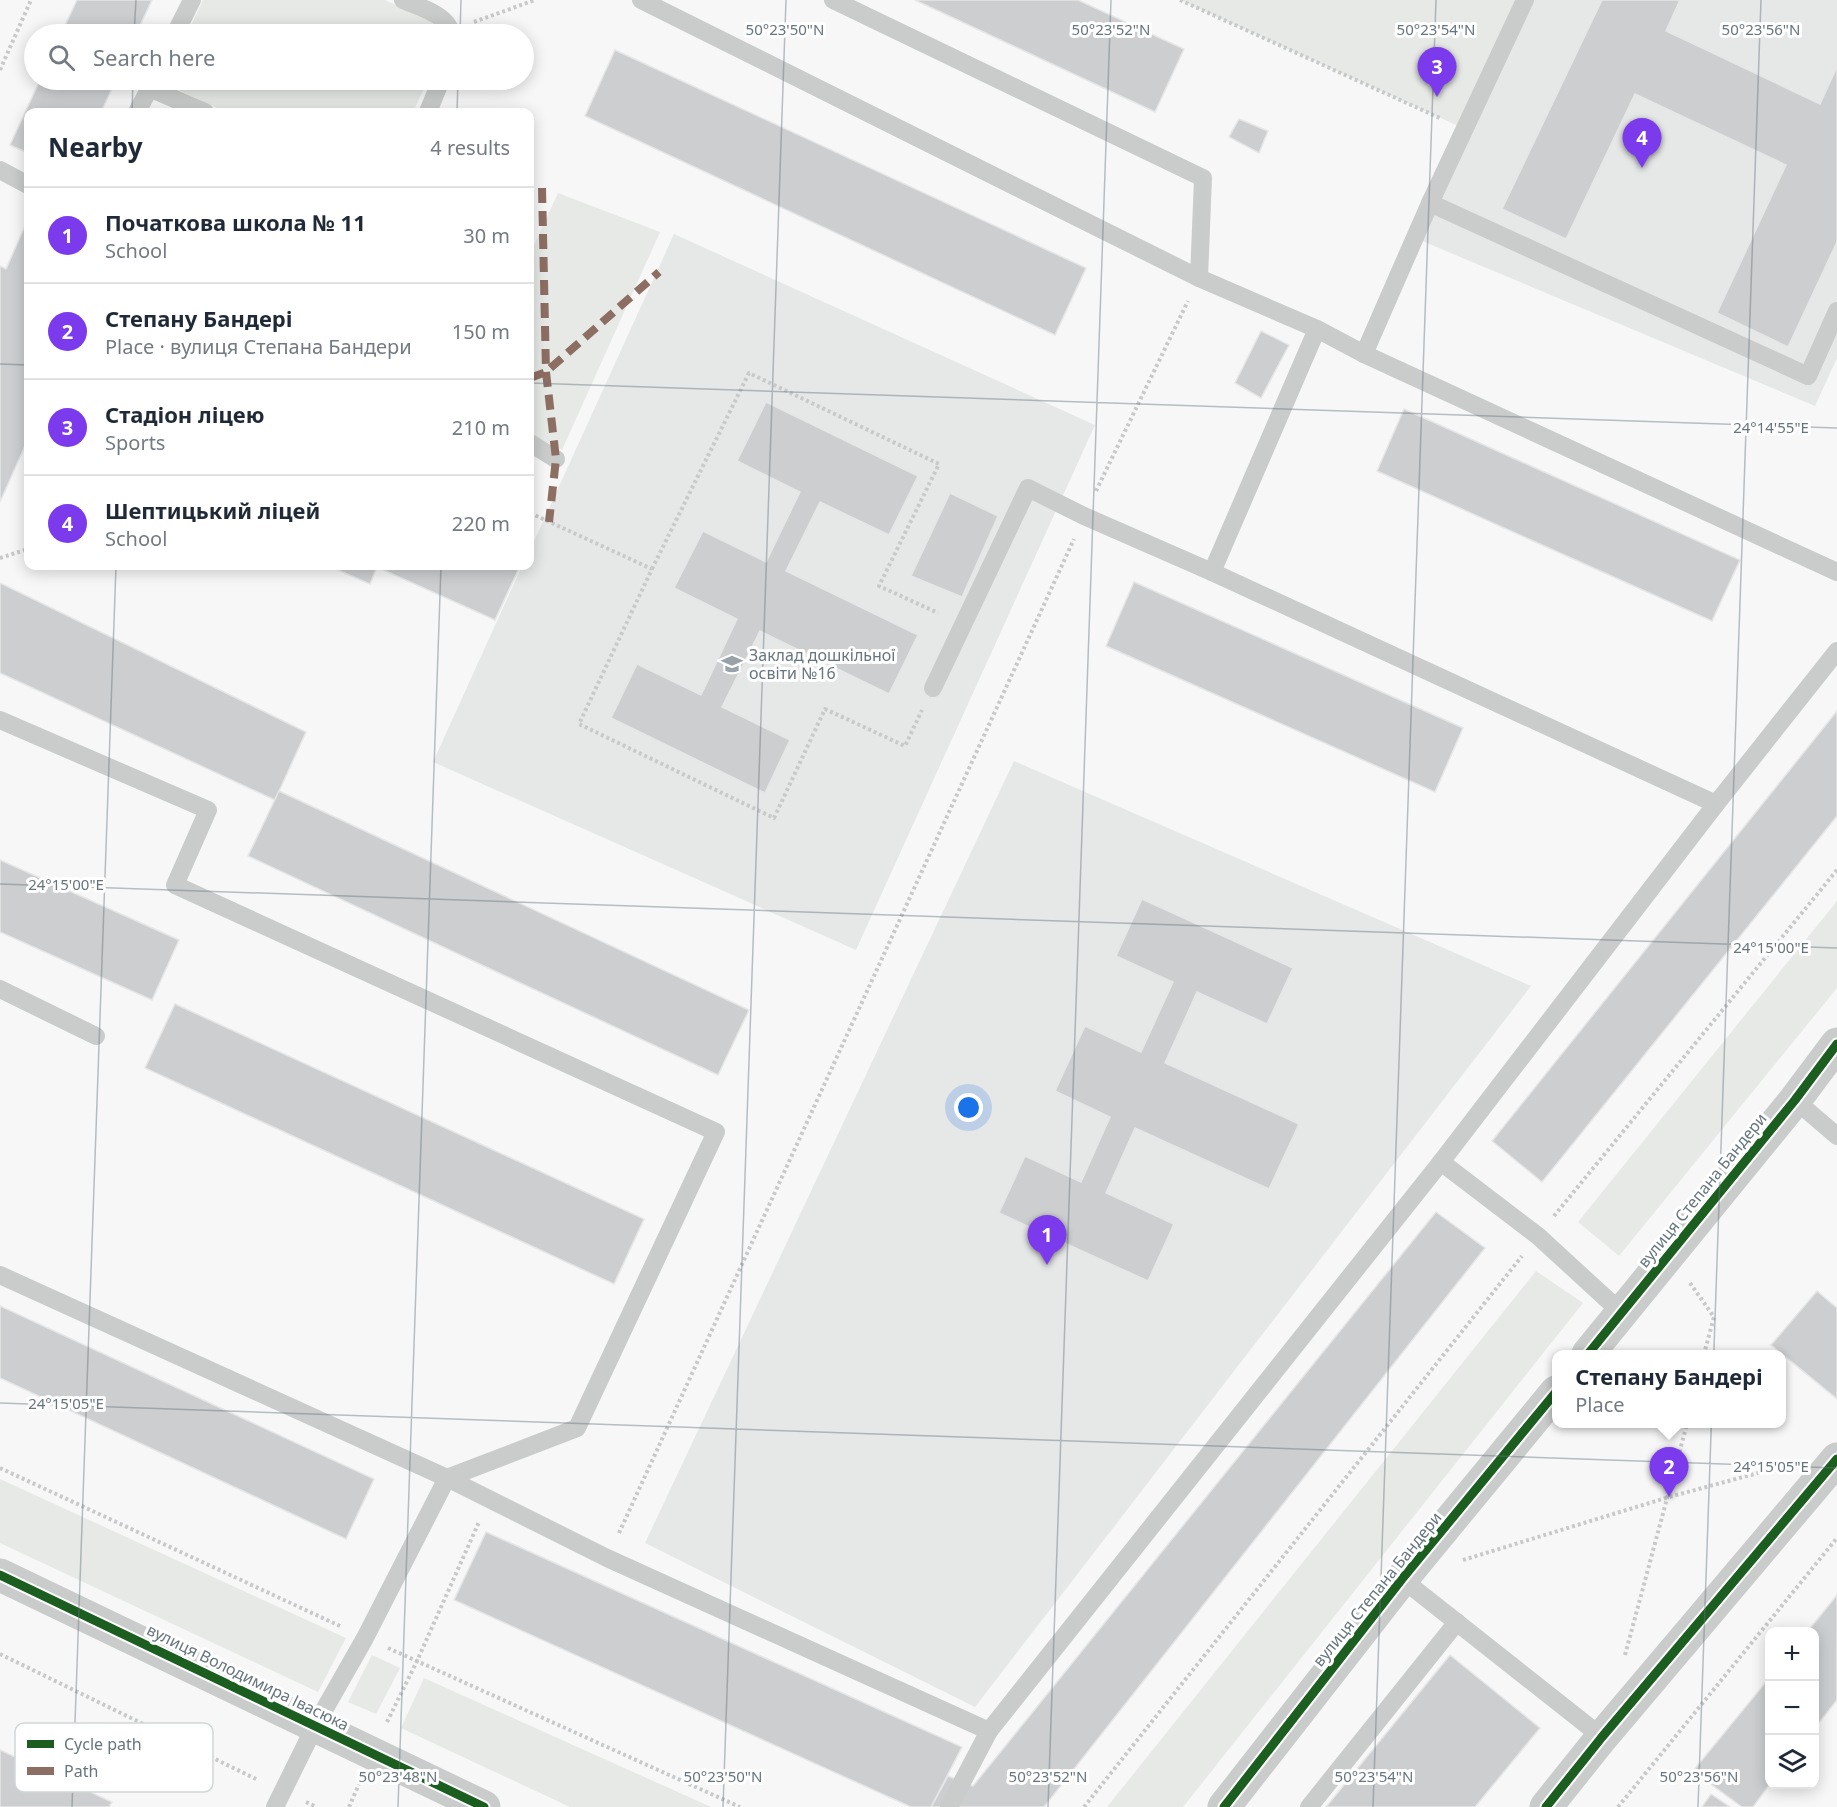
<!DOCTYPE html>
<meta charset="utf-8">
<style>
:root{--surface:#fff;--page:#f2f2f3;--text:#1f2937;--muted:#747a83;--line:#e0e1e3;--accent:#7c3aed}
body{margin:0;font-family:"Noto Sans",sans-serif;background:var(--page);color:var(--text)}
.controls{position:absolute;right:18px;bottom:18px;display:grid;overflow:hidden;border-radius:12px;box-shadow:0 3px 15px #0003}
.controls button{width:54px;height:54px;display:grid;place-items:center;padding:0;border:0;border-bottom:2px solid var(--line);background:var(--surface);color:var(--text);font:30px sans-serif}
.you{position:absolute;left:969px;top:1108px;width:21px;height:21px;margin:-15px;border:4px solid #fff;border-radius:50%;background:#1a73e8;box-shadow:0 0 0 9px #1a73e833}
.badge{display:grid;place-items:center;width:39px;height:39px;border-radius:50%;background:var(--accent);color:#fff;font-size:20px;font-weight:700}
.pin{position:absolute;translate:-50% -50px;filter:drop-shadow(0 2px 3px #0008)}
.pin::after{content:'';position:absolute;top:32px;width:21px;height:18px;background:inherit;clip-path:polygon(0 0,100% 0,50% 100%)}
.popup{position:absolute;left:1552px;top:1350px;width:234px;height:78px;box-sizing:border-box;display:grid;place-content:center;border-radius:12px;background:var(--surface);filter:drop-shadow(0 2px 4px #0005);font-size:20px;white-space:nowrap;color:var(--muted)}
.popup b{font-size:22px;color:var(--text)}
.popup::after{content:'';position:absolute;left:50%;top:100%;margin-left:-12px;border:12px solid transparent;border-top-color:var(--surface)}
.list{margin:0;padding:0;list-style:none}
h2{display:flex;justify-content:space-between;align-items:center;height:78px;margin:0;padding:0 24px;font-size:26px}
h2 small{font-size:20px;font-weight:400;color:var(--muted)}
.list li{display:grid;grid-template-columns:39px 1fr auto;gap:18px;align-items:center;box-sizing:border-box;height:96px;padding:0 24px;border-top:2px solid var(--line)}
.list b{display:block;font-size:22px;white-space:nowrap}
.list p{margin:0;font-size:20px;white-space:nowrap;color:var(--muted)}
.list em{font-size:20px;font-style:normal;color:var(--muted)}
.icon{flex:none;width:33px;height:33px;fill:none;stroke:currentColor;stroke-width:2;stroke-linecap:round;stroke-linejoin:round}
.map{position:relative;flex:none;width:1837px;height:1807px;overflow:hidden}
.search{position:absolute;background:var(--surface);box-shadow:0 3px 15px #0003;left:24px;top:24px;width:510px;height:66px;display:flex;align-items:center;gap:15px;box-sizing:border-box;padding:0 21px;border-radius:33px;color:var(--muted);font-size:22px}
.panel{position:absolute;background:var(--surface);box-shadow:0 3px 15px #0003;left:24px;top:108px;width:510px;height:462px;border-radius:12px}
.map>svg:first-child{display:block}
</style>
<div class="map">
<svg width="1837" height="1807" viewBox="0 0 1837 1807">
<rect width="100%" height="100%" fill="#f7f7f7"/>
<g fill="#e6e7e7">
<polygon points="1525,0 1837,0 1837,358 1815,406 1415,238"/>
<polygon points="674,234 1095,425 856,950 433,762 522,566 530,566 530,550"/>
<polygon points="1014,761 1531,986 975,1707 645,1543"/>
</g>
<g fill="#e6e9e5">
<polygon points="203,0 385,0 450,30 448,34 187,34"/>
<polygon points="1180,0 1525,0 1465,129"/>
<polygon points="167,80 428,80 413,112 226,112 165,84"/>
<polygon points="558,193 660,232 562,450 530,434 530,254"/>
<polygon points="1837,901 1837,988 1619,1256 1578,1222"/>
<polygon points="1536,1271 1583,1303 1183,1807 1107,1807"/>
<polygon points="0,1479 346,1638 318,1692 0,1543"/>
<polygon points="372,1655 400,1668 376,1714 348,1702"/>
<polygon points="424,1678 711,1807 570,1807 401,1728"/>
</g>
<g fill="#cccecf" stroke="#e6e6e6" stroke-width="1.5">
<polygon points="77,0 152,0 136,34 61,34"/>
<polygon points="915,0 1078,0 1184,49 1155,112"/>
<polygon points="1602,0 1680,0 1666,31 1820,104 1837,67 1837,242 1788,347 1717,313 1786,165 1635,94 1566,239 1502,209"/>
<polygon points="615,50 1086,268 1055,335 585,116"/>
<polygon points="40,80 116,80 101,112 28,112 28,153 10,145"/>
<polygon points="1239,119 1268,131 1259,153 1229,137"/>
<polygon points="28,219 28,439 0,502 0,266 6,269"/>
<polygon points="1261,331 1289,345 1261,398 1235,383"/>
<polygon points="766,402 918,476 889,535 820,502 786,571 918,635 889,694 760,631 722,707 790,740 765,793 611,718 637,664 701,695 737,619 674,588 703,531 766,562 800,492 737,461"/>
<polygon points="1404,409 1740,560 1712,621 1377,471"/>
<polygon points="950,493 998,516 962,597 911,576"/>
<polygon points="329,566 520,566 495,620 377,567 370,584"/>
<polygon points="1134,582 1463,728 1435,792 1106,646"/>
<polygon points="0,583 306,732 275,800 0,673"/>
<polygon points="1837,711 1837,816 1542,1182 1492,1141"/>
<polygon points="279,791 749,1010 718,1075 248,856"/>
<polygon points="0,860 179,940 152,1000 0,932"/>
<polygon points="1142,899 1293,968 1267,1024 1197,992 1165,1063 1299,1124 1269,1189 1135,1128 1106,1193 1174,1224 1148,1281 999,1213 1025,1156 1081,1182 1110,1117 1055,1091 1085,1026 1141,1052 1173,982 1116,956"/>
<polygon points="175,1004 644,1219 614,1284 145,1068"/>
<polygon points="1436,1212 1485,1248 1044,1807 931,1807 948,1776 973,1786"/>
<polygon points="1817,1291 1837,1308 1837,1399 1771,1345"/>
<polygon points="0,1306 374,1479 346,1539 0,1378"/>
<polygon points="486,1532 962,1747 931,1807 911,1807 454,1600"/>
<polygon points="1837,1595 1837,1700 1814,1729 1814,1632 1807,1632"/>
<polygon points="1450,1655 1540,1728 1475,1807 1326,1807"/>
<polygon points="1770,1677 1770,1784 1753,1807 1742,1807 1693,1771"/>
<polygon points="0,1750 112,1802 109,1807 0,1807"/>
<polygon points="1711,1794 1730,1807 1702,1807"/>
</g>
<g fill="none" stroke-linecap="round" stroke-linejoin="round">
<g stroke="#c8c9ca" stroke-width="4" stroke-dasharray="3 3" stroke-linecap="butt">
<polyline points="1180,0 1442,119"/>
<polyline points="474,22 535,0"/>
<polyline points="0,70 31,0"/>
<polyline points="1096,491 1188,301"/>
<polyline points="530,513 652,569 579,724 774,818 825,709 905,746 922,710"/>
<polyline points="0,558 28,549"/>
<polyline points="652,569 749,373 939,464 879,586 938,613"/>
<polyline points="1554,1216 1837,870"/>
<polyline points="1690,1283 1714,1317 1704,1354"/>
<polyline points="0,1468 340,1626"/>
<polyline points="619,1533 1074,539"/>
<polyline points="1463,1560 1669,1497 1784,1466"/>
<polyline points="388,1648 740,1807"/>
<polyline points="0,1654 258,1780"/>
<polyline points="1625,1655 1687,1424"/>
<polyline points="387,1722 417,1661 479,1522"/>
<polyline points="306,1802 317,1807"/>
<polyline points="349,1807 359,1784"/>
<polyline points="1084,1807 1522,1256"/>
<polyline points="1618,1807 1837,1538"/>
</g>
<g stroke="#cacccc" stroke-width="18">
<path d="M403 0C419 7 449 15 451 34"/>
<polyline points="641,0 1199,278 1317,329 1364,354 1837,572"/>
<polyline points="833,0 1203,178 1199,278"/>
<polyline points="175,34 192,0"/>
<polyline points="149,88 205,112"/>
<polyline points="137,112 154,80"/>
<polyline points="428,112 441,80"/>
<polyline points="0,170 28,185"/>
<polyline points="1430,203 1808,376 1837,311"/>
<polyline points="1317,329 1212,572 1716,804"/>
<polyline points="1364,354 1430,203 1525,0"/>
<polyline points="530,443 556,459"/>
<polyline points="933,688 1028,488 1084,516 1212,572"/>
<polyline points="0,720 208,810 175,885 716,1132 577,1428 447,1478 365,1638 315,1726 275,1807"/>
<polyline points="0,989 96,1036"/>
<polyline points="1795,1100 1837,1136"/>
<polyline points="1441,1162 1538,1236 1622,1313"/>
<polyline points="0,1275 447,1478 607,1558 989,1731"/>
<polyline points="1402,1579 1602,1737"/>
<polyline points="949,1807 989,1731 1441,1162 1716,804 1837,651"/>
<polyline points="1309,1807 1457,1622"/>
</g>
<g stroke="#cacccc" stroke-width="33">
<polyline points="1588,1354 1795,1100 1837,1044"/>
<polyline points="0,1575 484,1807"/>
<polyline points="1224,1807 1402,1579 1556,1392"/>
<polyline points="1546,1807 1602,1737 1837,1459"/>
</g>
<g stroke="#8d6e63" stroke-width="8" stroke-dasharray="15 8" stroke-linecap="butt">
<polyline points="542,188 546,372 556,459 549,522"/>
<polyline points="530,378 546,372 659,272"/>
</g>
<defs>
<g id="cycleway">
<polyline points="1588,1354 1795,1100 1837,1044"/>
<polyline points="0,1575 484,1807"/>
<polyline points="1224,1807 1402,1579 1556,1392"/>
<polyline points="1546,1807 1602,1737 1837,1459"/>
</g>
</defs>
<use href="#cycleway" stroke="#fff" stroke-width="13"/>
<use href="#cycleway" stroke="#1b5e20" stroke-width="9"/>
</g>
<path fill="none" stroke="#66757e" stroke-width="1.5" stroke-opacity="0.45" d="M134 34 136 0M460 34 461 0M132 112 133 80M457 112 458 80M0 364 28 365M530 383 1837 428M0 884 1837 948M0 1403 1837 1468M72 1807 116 566M398 1807 441 566M723 1807 786 0M1048 1807 1111 0M1373 1807 1436 0M1698 1807 1761 0"/>
<defs>
<symbol id="school-bare" viewBox="-9 -9 18 18"><path d="M0-5L7-2L0 1L-7-2ZM-4 1L0 2.5L4 1V4Q0 6-4 4Z" fill="#99a2a8" stroke="#fff" stroke-width="2.5" paint-order="stroke"/></symbol>
</defs>
<g fill-rule="evenodd">
<use href="#school-bare" x="717" y="649" width="30" height="30"/>
</g>
<g text-anchor="middle" stroke-width="6" stroke-linejoin="round" paint-order="stroke">
<g font-size="16" fill="#66757e" stroke="#fff" text-anchor="start">
<text x="749" y="661">Заклад дошкільної<tspan x="749" dy="18">освіти №16</tspan></text>
</g>
<g font-size="16" fill="#66757e" stroke="#fff">
<text transform="translate(1702 1190) rotate(-51)" y="6">вулиця Степана Бандери</text>
<text transform="translate(1377 1589) rotate(-51)" y="6">вулиця Степана Бандери</text>
<text transform="translate(248 1677) rotate(26)" y="6">вулиця Володимира Івасюка</text>
</g>
</g>
<rect x="15" y="1723" width="198" height="69" rx="9" fill="#fff" stroke="#d1d6d8" stroke-width="1.5"/>
<rect x="27" y="1740" width="27" height="8" fill="#1b5e20"/>
<rect x="27" y="1767" width="27" height="8" fill="#8d6e63"/>
<g font-size="16" fill="#66757e">
<text x="64" y="1750">Cycle path</text>
<text x="64" y="1777">Path</text>
</g>
<g font-size="15" text-anchor="middle" fill="#66757e" stroke="#fff" stroke-width="6" stroke-linejoin="round" paint-order="stroke">
<text x="785" y="35">50°23'50"N</text>
<text x="1111" y="35">50°23'52"N</text>
<text x="1436" y="35">50°23'54"N</text>
<text x="1761" y="35">50°23'56"N</text>
<text x="1771" y="433">24°14'55"E</text>
<text x="66" y="890">24°15'00"E</text>
<text x="1771" y="953">24°15'00"E</text>
<text x="66" y="1409">24°15'05"E</text>
<text x="1771" y="1472">24°15'05"E</text>
<text x="398" y="1782">50°23'48"N</text>
<text x="723" y="1782">50°23'50"N</text>
<text x="1048" y="1782">50°23'52"N</text>
<text x="1374" y="1782">50°23'54"N</text>
<text x="1699" y="1782">50°23'56"N</text>
</g>
</svg>
<div class="controls">
<button>+</button>
<button>−</button>
<button><svg class="icon" aria-label="layers" viewBox="0 0 24 24"><path d="M12 4l9 5-9 5-9-5zM3 14l9 5 9-5"/></svg></button>
</div>
<div class="you"></div>
<div class="pin badge" style="left:1047px;top:1265px">1</div>
<div class="pin badge" style="left:1669px;top:1497px">2</div>
<div class="popup"><b>Степану Бандері</b>Place</div>
<div class="pin badge" style="left:1437px;top:97px">3</div>
<div class="pin badge" style="left:1642px;top:168px">4</div>
<div class="search"><svg class="icon" aria-label="search" viewBox="0 0 24 24"><circle cx="10" cy="10" r="6"/><path d="M15 15l6 6"/></svg>Search here</div>
<section class="panel">
<h2>Nearby<small>4 results</small></h2>
<ul class="list">
<li><span class="badge">1</span><div><b>Початкова школа № 11</b><p>School</p></div><em>30 m</em></li>
<li><span class="badge">2</span><div><b>Степану Бандері</b><p>Place · вулиця Степана Бандери</p></div><em>150 m</em></li>
<li><span class="badge">3</span><div><b>Стадіон ліцею</b><p>Sports</p></div><em>210 m</em></li>
<li><span class="badge">4</span><div><b>Шептицький ліцей</b><p>School</p></div><em>220 m</em></li>
</ul>
</section>
</div>
